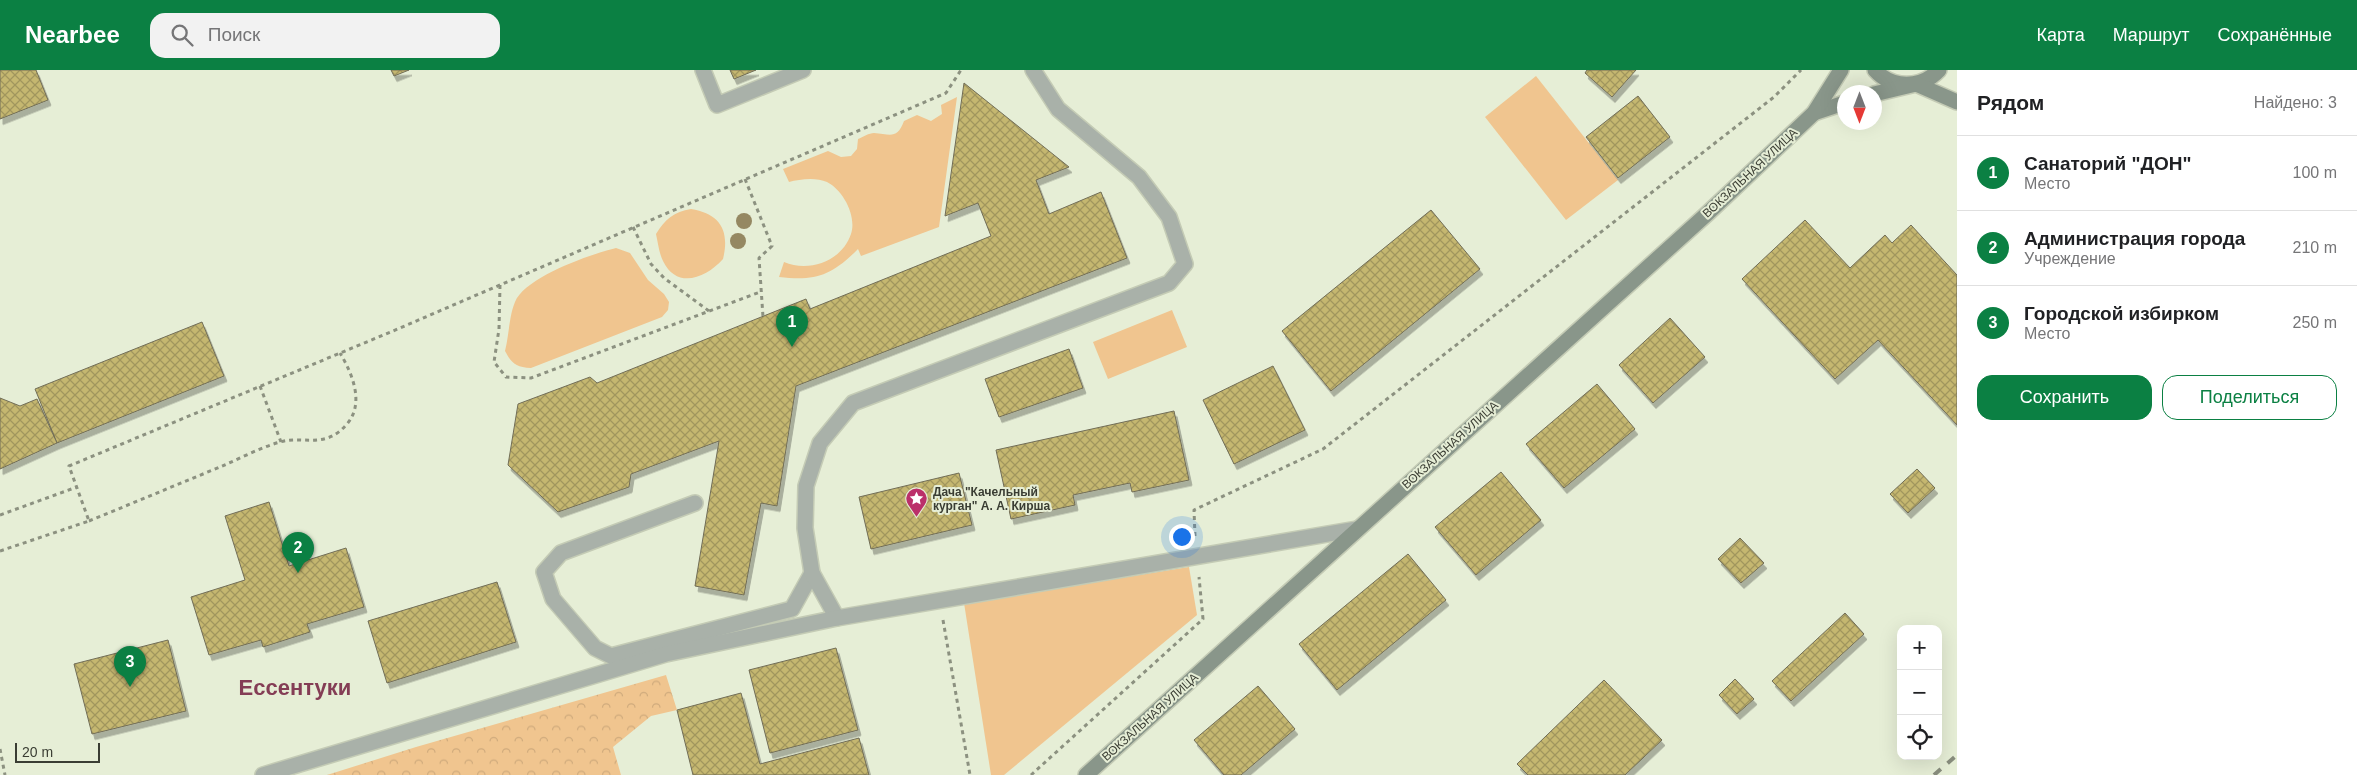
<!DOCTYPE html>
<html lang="ru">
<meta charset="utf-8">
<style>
:root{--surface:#fff;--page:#f2f2f2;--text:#202124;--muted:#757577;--line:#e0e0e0;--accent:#0b8043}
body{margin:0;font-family:Arial,sans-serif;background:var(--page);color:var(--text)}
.controls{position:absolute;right:15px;bottom:15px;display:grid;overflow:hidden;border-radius:10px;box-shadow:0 5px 20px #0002}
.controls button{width:45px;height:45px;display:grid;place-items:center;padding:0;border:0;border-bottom:1px solid var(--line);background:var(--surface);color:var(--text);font:25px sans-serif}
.compass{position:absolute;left:1837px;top:15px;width:45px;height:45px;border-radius:50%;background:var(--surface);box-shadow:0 5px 20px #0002;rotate:180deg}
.scale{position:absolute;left:15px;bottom:12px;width:85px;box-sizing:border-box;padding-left:5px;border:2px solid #3a3d33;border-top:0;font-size:14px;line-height:18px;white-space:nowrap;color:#3a3d33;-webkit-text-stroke:4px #e6eed6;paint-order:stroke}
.you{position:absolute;left:1181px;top:466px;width:18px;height:18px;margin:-12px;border:4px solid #fff;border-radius:50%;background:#1a73e8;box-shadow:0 0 0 8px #1a73e833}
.badge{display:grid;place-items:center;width:32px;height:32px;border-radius:50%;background:var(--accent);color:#fff;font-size:16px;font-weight:700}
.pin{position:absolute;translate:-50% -41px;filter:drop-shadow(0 1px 2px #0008)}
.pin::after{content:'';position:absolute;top:26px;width:18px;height:15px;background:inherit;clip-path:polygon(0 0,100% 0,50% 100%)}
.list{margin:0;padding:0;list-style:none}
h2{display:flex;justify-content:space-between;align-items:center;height:65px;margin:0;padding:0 20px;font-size:21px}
h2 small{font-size:16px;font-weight:400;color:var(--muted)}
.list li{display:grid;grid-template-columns:32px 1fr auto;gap:15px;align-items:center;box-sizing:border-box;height:75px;padding:0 20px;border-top:1px solid var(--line)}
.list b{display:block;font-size:19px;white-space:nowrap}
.list p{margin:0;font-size:16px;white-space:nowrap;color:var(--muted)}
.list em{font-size:16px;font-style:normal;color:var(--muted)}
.actions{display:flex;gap:10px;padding:15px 20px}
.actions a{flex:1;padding:11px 0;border:1px solid var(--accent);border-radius:15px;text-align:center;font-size:18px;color:var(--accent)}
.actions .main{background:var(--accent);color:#fff}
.icon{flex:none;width:28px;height:28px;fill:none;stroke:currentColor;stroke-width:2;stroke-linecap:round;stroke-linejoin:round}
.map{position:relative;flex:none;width:1957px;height:705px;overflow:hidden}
header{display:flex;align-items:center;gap:30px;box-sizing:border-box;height:70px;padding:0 25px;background:var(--accent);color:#fff}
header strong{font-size:24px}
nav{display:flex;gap:28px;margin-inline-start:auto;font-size:18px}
.search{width:350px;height:45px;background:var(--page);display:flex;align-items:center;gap:12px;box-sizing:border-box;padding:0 18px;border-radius:15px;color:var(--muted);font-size:19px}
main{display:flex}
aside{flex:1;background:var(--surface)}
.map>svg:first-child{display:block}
</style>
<header>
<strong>Nearbee</strong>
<div class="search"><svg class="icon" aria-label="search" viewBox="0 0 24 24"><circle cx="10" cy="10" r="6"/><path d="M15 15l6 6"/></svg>Поиск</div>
<nav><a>Карта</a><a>Маршрут</a><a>Сохранённые</a></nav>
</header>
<main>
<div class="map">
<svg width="1957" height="705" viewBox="0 0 1957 705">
<defs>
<pattern id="park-crowns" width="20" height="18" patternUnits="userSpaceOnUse" patternTransform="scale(1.25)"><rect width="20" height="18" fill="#f0c58f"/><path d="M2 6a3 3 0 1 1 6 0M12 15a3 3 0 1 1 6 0" fill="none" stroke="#cfaa7c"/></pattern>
<pattern id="building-cross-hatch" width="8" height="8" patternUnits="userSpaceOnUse" patternTransform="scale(1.25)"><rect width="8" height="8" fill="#c5b770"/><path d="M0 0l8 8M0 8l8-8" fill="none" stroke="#a1965d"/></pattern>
<filter id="shadow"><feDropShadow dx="3" dy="5.5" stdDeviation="0" flood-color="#0004"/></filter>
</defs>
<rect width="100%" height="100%" fill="#e6eed6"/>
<g fill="#f0c58f">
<polygon points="1536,6 1618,110 1566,150 1485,47"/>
<path d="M957 27 939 157 861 186 858 179C831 206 816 211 779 207L784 192C809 203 842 191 851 164 857 146 843 120 827 112 816 107 800 109 789 112L783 99 828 81 841 87 851 86 857 79 858 69C863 67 869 63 874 63 890 64 897 70 904 51L917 45 931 51 942 44 941 35Z"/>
<path d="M691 139C720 144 730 160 723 189 706 208 677 220 663 191 659 183 658 173 656 164 665 149 674 142 691 139Z"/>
<path d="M616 178 630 183 648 210 664 224 669 232 668 240 662 247 531 298C516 297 512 294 505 281 509 266 509 246 515 232 525 207 591 184 616 178Z"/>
<polygon points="1172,240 1187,277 1108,309 1093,272"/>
<polygon points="1189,497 1197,545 1004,705 991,705 964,533"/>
</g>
<polygon fill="url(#park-crowns)" points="666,605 677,640 651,646 613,677 621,705 327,705 416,677"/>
<g fill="url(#building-cross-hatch)" stroke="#716d57" filter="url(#shadow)">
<polygon points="0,0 36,0 48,30 0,49"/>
<polygon points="391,0 409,0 394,6"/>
<polygon points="730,0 756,0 734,9"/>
<polygon points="1587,0 1636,0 1612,27 1585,3"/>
<polygon points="964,13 1069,97 1036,110 1049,144 1101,122 1127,188 796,316 777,436 761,433 744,525 695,516 719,371 631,404 629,417 558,442 508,395 518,334 590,307 597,313 806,229 810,239 991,166 978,133 945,146"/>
<polygon points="1638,26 1670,67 1618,108 1586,67"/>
<polygon points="1431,140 1480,199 1331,321 1282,261"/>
<polygon points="1805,150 1850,198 1885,165 1892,173 1911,155 1957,205 1957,355 1878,270 1835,309 1742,209"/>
<polygon points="1670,248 1705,287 1653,333 1619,295"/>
<polygon points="202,252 224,306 57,373 35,319"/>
<polygon points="1069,279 1083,318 999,347 985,309"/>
<polygon points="1273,296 1305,360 1234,394 1203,330"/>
<polygon points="1597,314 1635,359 1564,418 1526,374"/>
<polygon points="0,328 20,336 37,329 57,373 0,399"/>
<polygon points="1174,341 1189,410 1132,422 1130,413 1073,425 1075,435 1011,449 996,380"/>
<polygon points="1917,399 1935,418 1908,443 1890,424"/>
<polygon points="1501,402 1541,450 1476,505 1435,457"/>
<polygon points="959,403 972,455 871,479 859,427"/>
<polygon points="269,432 289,496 346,478 364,537 307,554 310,562 263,577 261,570 209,585 191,527 245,510 225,446"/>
<polygon points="1740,468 1764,493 1741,513 1718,489"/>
<polygon points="1408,484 1446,530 1337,620 1299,574"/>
<polygon points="497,512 516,572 387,613 368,551"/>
<polygon points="1845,543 1864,564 1791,631 1772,611"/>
<polygon points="168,570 186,641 92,664 74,594"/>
<polygon points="836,578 858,660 770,683 749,600"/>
<polygon points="1735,609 1754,629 1737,644 1719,625"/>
<polygon points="1604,610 1662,670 1625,705 1528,705 1517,694"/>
<polygon points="1258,616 1295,659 1241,705 1224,705 1194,670"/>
<polygon points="741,623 760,694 859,668 869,705 693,705 677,640"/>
</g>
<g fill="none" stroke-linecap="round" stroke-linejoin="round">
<defs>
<g id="lane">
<polyline points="703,0 717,35 803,0"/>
<polyline points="695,433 561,483 544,502 553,529 595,578 611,586 792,539 812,503"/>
<polyline points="837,548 812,503 805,458 806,416 820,373 853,333 1169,213 1185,194 1169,147 1139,107 1058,39 1033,0"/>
<polyline points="263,705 666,584 837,548 1357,459"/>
</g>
<g id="secondary">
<path d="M1875 0C1892 19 1921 19 1939 0"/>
<polyline points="1874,24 1916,14 1957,32"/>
<polyline points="1814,43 1844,33"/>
<polyline points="1086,705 1708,143 1814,43 1841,0"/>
</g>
</defs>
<use href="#lane" stroke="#c4cbb5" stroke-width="18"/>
<use href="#secondary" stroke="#c4cbb5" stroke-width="18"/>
<g stroke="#8c9180" stroke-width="3" stroke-dasharray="4 4" stroke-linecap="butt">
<polyline points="745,109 772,176 759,188 763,247"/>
<polyline points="633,157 651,194 664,208 709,241"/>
<polyline points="500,215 499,259 494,292 506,307 531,308 760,222"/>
<polyline points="260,316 281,372"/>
<polyline points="0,445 77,417"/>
<path d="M89 451C133 433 176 415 220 397 239 389 259 378 280 372 303 365 325 380 347 354 365 333 352 303 340 283"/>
<polyline points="1195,466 1194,440 1323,379 1774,27 1801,0"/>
<polyline points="0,481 89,451 69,396 393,261 946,23 961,0"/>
<polyline points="943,550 970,705"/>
<polyline points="0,679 5,705"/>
<polyline points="1031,705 1203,549 1199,507"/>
</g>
<use href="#lane" stroke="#a9b1a9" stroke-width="15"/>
<use href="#secondary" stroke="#89968a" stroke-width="15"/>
<polyline stroke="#888d7d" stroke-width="4" stroke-dasharray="9 9" stroke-linecap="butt" points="1934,705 1957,685"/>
</g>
<g fill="#958862">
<circle cx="744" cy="151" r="8"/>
<circle cx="738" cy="171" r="8"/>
</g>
<defs>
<symbol id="sight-pin" viewBox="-11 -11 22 30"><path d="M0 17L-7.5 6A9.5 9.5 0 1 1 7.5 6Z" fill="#bb306a" stroke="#e6eed6"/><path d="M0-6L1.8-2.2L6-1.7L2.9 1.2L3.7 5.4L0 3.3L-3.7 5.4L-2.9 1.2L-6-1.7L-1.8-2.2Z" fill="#fff"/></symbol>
</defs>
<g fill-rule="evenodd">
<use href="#sight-pin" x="904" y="416" width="25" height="34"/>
</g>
<g text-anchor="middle" stroke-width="4" stroke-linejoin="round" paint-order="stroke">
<g font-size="12" fill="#3a3d33" stroke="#e6eed6">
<text transform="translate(1750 103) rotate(-43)" y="4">ВОКЗАЛЬНАЯ УЛИЦА</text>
<text transform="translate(1450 375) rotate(-42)" y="4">ВОКЗАЛЬНАЯ УЛИЦА</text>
<text transform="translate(1150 647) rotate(-42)" y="4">ВОКЗАЛЬНАЯ УЛИЦА</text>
</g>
<g font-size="12" font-weight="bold" fill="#3a3d33" stroke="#e6eed6" text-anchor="start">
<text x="933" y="426">Дача "Качельный<tspan x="933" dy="14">курган" А. А. Кирша</tspan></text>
</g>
<g font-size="22" font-weight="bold" fill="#843d55" stroke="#e6eed6">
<text x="295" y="625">Ессентуки</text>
</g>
</g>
</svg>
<div class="controls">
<button>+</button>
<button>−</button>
<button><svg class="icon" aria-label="locate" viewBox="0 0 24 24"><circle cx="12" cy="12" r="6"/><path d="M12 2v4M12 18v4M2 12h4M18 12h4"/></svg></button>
</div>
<svg class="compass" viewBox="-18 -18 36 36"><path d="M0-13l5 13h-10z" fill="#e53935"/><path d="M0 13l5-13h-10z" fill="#757577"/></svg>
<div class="scale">20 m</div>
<div class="you"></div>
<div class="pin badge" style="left:792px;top:277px">1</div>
<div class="pin badge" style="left:298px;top:503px">2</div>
<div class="pin badge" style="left:130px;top:617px">3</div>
</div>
<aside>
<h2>Рядом<small>Найдено: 3</small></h2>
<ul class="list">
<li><span class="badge">1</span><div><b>Санаторий &quot;ДОН&quot;</b><p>Место</p></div><em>100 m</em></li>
<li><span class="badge">2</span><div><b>Администрация города</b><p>Учреждение</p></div><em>210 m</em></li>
<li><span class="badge">3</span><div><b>Городской избирком</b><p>Место</p></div><em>250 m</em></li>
</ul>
<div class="actions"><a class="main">Сохранить</a><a>Поделиться</a></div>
</aside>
</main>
